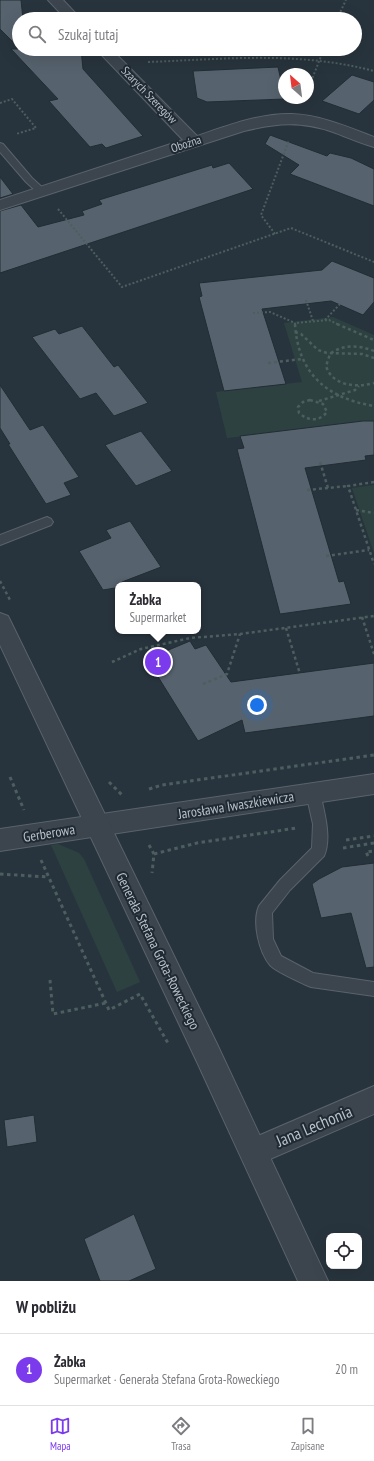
<!DOCTYPE html>
<html lang="pl">
<meta charset="utf-8">
<style>
:root{--surface:#fff;--page:#f7f7f7;--text:#2b2b33;--muted:#7c7c81;--line:#e1e1e2;--accent:#7c3aed}
body{margin:0;font-family:"PT Sans Narrow",sans-serif;background:var(--page);color:var(--text)}
.controls{position:absolute;right:12px;bottom:12px;display:grid;overflow:hidden;border-radius:8px;box-shadow:0 4px 16px #0002}
.controls button{width:36px;height:36px;display:grid;place-items:center;padding:0;border:0;border-bottom:1px solid var(--line);background:var(--surface);color:var(--text);font:20px sans-serif}
.compass{position:absolute;left:278px;top:68px;width:36px;height:36px;border-radius:50%;background:var(--surface);box-shadow:0 4px 16px #0002;rotate:332deg}
.you{position:absolute;left:257px;top:705px;width:14px;height:14px;margin:-10px;border:3px solid #fff;border-radius:50%;background:#1a73e8;box-shadow:0 0 0 6px #1a73e833}
.badge{display:grid;place-items:center;width:26px;height:26px;border-radius:50%;background:var(--accent);color:#fff;font-size:13px;font-weight:700}
.pin{position:absolute;translate:-50% -50%;border:2px solid #fff;box-shadow:0 1px 4px #0006}
.popup{position:absolute;left:115px;top:582px;width:86px;height:52px;box-sizing:border-box;display:grid;place-content:center;border-radius:8px;background:var(--surface);filter:drop-shadow(0 1px 3px #0005);font-size:13px;white-space:nowrap;color:var(--muted)}
.popup b{font-size:15px;color:var(--text)}
.popup::after{content:'';position:absolute;left:50%;top:100%;margin-left:-8px;border:8px solid transparent;border-top-color:var(--surface)}
.list{margin:0;padding:0;list-style:none}
h2{display:flex;justify-content:space-between;align-items:center;height:52px;margin:0;padding:0 16px;font-size:17px}
h2 small{font-size:13px;font-weight:400;color:var(--muted)}
.list li{display:grid;grid-template-columns:26px 1fr auto;gap:12px;align-items:center;box-sizing:border-box;height:72px;padding:0 16px;border-top:1px solid var(--line)}
.list b{display:block;font-size:15px;white-space:nowrap}
.list p{margin:0;font-size:13px;white-space:nowrap;color:var(--muted)}
.list em{font-size:13px;font-style:normal;color:var(--muted)}
.icon{flex:none;width:22px;height:22px;fill:none;stroke:currentColor;stroke-width:2;stroke-linecap:round;stroke-linejoin:round}
.map{position:relative;flex:none;width:374px;height:1281px;overflow:hidden}
.search{position:absolute;background:var(--surface);box-shadow:0 4px 16px #0002;left:12px;right:12px;top:12px;height:44px;display:flex;align-items:center;gap:10px;box-sizing:border-box;padding:0 14px;border-radius:22px;color:var(--muted);font-size:15px}
.sheet{height:124px;background:var(--surface)}
nav{display:flex;justify-content:space-around;align-items:center;box-sizing:border-box;height:56px;border-top:1px solid var(--line);background:var(--surface);font-size:11px;color:var(--muted)}
nav a{display:grid;justify-items:center;gap:2px}
nav .on{color:var(--accent)}
.map>svg:first-child{display:block}
</style>
<div class="map">
<svg width="374" height="1281" viewBox="0 0 374 1281">
<rect width="100%" height="100%" fill="#28343d"/>
<g fill="#2d4240">
<polygon points="333,317 374,335 374,421 227,438 216,392 302,382 284,323"/>
<polygon points="374,485 374,553 352,488"/>
<polygon points="58,844 79,853 84,859 140,982 117,992 51,845"/>
</g>
<g fill="#56626d" stroke="#222c35">
<polygon points="0,0 21,0 23,19 19,19 19,48 0,29"/>
<polygon points="11,49 81,49 83,69 143,136 106,148 102,144 90,147 49,101 58,99"/>
<polygon points="278,67 285,99 207,102 197,98 193,71"/>
<polygon points="352,75 374,82 374,100 359,114 322,101"/>
<polygon points="270,135 327,156 330,153 351,158 374,169 374,206 290,174 299,165 265,144"/>
<polygon points="229,163 253,189 0,273 0,211 21,205 38,227 84,215 82,211 102,204 99,200 212,165 213,168"/>
<polygon points="0,177 13,194 0,198"/>
<polygon points="332,261 374,278 374,302 363,315 331,301 262,309 286,384 224,391 199,297 202,296 199,283 322,270"/>
<polygon points="82,326 114,367 118,365 148,403 114,416 96,393 80,399 32,337 55,329 59,334"/>
<polygon points="0,385 30,430 43,425 79,477 64,483 71,495 46,504 8,444 10,444 0,428"/>
<polygon points="363,421 374,421 374,455 365,456 366,460 305,468 339,582 344,581 351,604 280,614 237,449 244,448 240,436"/>
<polygon points="141,431 172,471 136,486 105,445"/>
<polygon points="130,521 161,567 122,582 115,588 103,590 79,551 111,538 106,530"/>
<polygon points="190,641 195,649 206,645 231,682 374,663 374,716 245,733 242,720 198,741 147,659"/>
<polygon points="374,863 374,967 366,968 351,913 321,918 312,884 319,879 342,867"/>
<polygon points="34,1115 37,1142 7,1147 4,1120"/>
<polygon points="134,1214 156,1269 129,1281 100,1281 84,1239"/>
</g>
<g fill="none" stroke-linecap="round" stroke-linejoin="round">
<defs>
<g id="service">
<polygon points="0,143 3,144 32,178 44,189 46,191 44,193 38,193 26,182 0,152"/>
<polygon points="47,517 51,519 53,522 51,525 0,545 0,535"/>
<path d="M313 787 318 789 320 793C324 811 332 838 324 856L290 890 272 913 273 939 281 956 313 973 374 982V996L311 987 306 985C298 981 275 971 270 965 259 952 252 922 259 906L280 880 312 848 313 824 306 793 308 789Z"/>
</g>
<g id="minor">
<polygon points="48,0 63,0 81,19 66,19"/>
<path d="M96 49H111L197 136C227 126 260 113 292 114 320 115 348 127 374 137V147C360 143 347 137 333 132 300 121 278 123 244 131L0 210V200L183 140Z"/>
<polygon points="374,774 374,794 0,851 0,829"/>
<polygon points="374,1086 374,1114 254,1166 244,1162 240,1152 244,1142"/>
</g>
<polygon id="tertiary" points="0,613 8,616 11,622 217,1044 328,1281 298,1281 197,1062 0,645"/>
</defs>
<use href="#service" stroke="#59636b" stroke-width="2"/>
<use href="#minor" stroke="#59636b" stroke-width="2"/>
<use href="#tertiary" stroke="#59636b" stroke-width="2"/>
<g stroke="#4c5e5e" stroke-width="2" stroke-dasharray="2 2" stroke-linecap="butt">
<polyline points="337,19 346,0"/>
<path d="M148 62C226 59 298 51 374 71"/>
<polyline points="308,89 324,49"/>
<polyline points="0,103 12,99 36,128 16,134"/>
<polyline points="58,209 122,287 291,228 374,262"/>
<polyline points="275,234 261,215 289,140"/>
<polyline points="306,300 313,321"/>
<polyline points="253,313 270,312 295,323"/>
<polyline points="325,320 340,304"/>
<polyline points="295,325 295,323 329,320 339,325"/>
</g>
<g stroke="#4c5e5e" stroke-width="2.5" stroke-dasharray="3 3" stroke-linecap="butt">
<path d="M295 324C298 373 326 398 374 406"/>
<polyline points="337,324 374,340"/>
<polyline points="295,332 301,334 318,350 327,353 362,354 374,358"/>
<path d="M374 351C359 345 343 344 330 354L326 366C332 386 357 388 374 383"/>
<polyline points="268,363 302,359"/>
<path d="M310 400 323 404 327 412C319 422 308 421 299 413L298 407 303 402Z"/>
<polyline points="319,401 355,390 359,386"/>
<polyline points="320,462 328,488"/>
<polyline points="374,482 348,486 374,564"/>
<polyline points="307,490 348,486"/>
<polyline points="356,510 374,513"/>
<polyline points="326,556 369,550"/>
<polyline points="0,581 10,600"/>
<polyline points="362,617 374,654"/>
<polyline points="286,628 300,674"/>
<polyline points="112,662 141,649 190,638 240,634 374,616"/>
<polyline points="203,684 227,674 240,634"/>
</g>
<g stroke="#4c5e5e" stroke-width="3" stroke-dasharray="3.5 3.5" stroke-linecap="butt">
<polyline points="10,777 24,810"/>
<polyline points="109,782 122,795"/>
<polyline points="149,789 162,785 374,755"/>
<polyline points="346,840 374,836"/>
<polyline points="149,845 154,854 152,873"/>
<polyline points="343,848 374,843"/>
<polyline points="154,854 197,843 297,828"/>
<polyline points="368,856 366,852 374,851"/>
<polyline points="41,860 109,1010 140,994 169,1045"/>
<polyline points="0,874 48,877"/>
<polyline points="50,980 53,1014 106,1003"/>
</g>
<use href="#service" fill="#3c454e" fill-rule="evenodd"/>
<use href="#minor" fill="#3c454e" fill-rule="evenodd"/>
<use href="#tertiary" fill="#3c454e" fill-rule="evenodd"/>
</g>
<g text-anchor="middle" stroke-width="4" stroke-linejoin="round" paint-order="stroke">
<g font-size="12" fill="#b8c0c8" stroke="#202a33">
<text transform="translate(149 95) rotate(46)" y="4">Szarych Szeregów</text>
<text transform="translate(186 144) rotate(-18)" y="4">Oboźna</text>
</g>
<g font-size="14" fill="#b8c0c8" stroke="#202a33">
<text transform="translate(236 805) rotate(-9)" y="5">Jarosława Iwaszkiewicza</text>
<text transform="translate(49 833) rotate(-9)" y="5">Gerberowa</text>
<text transform="translate(158 951) rotate(64)" y="5">Generała Stefana Grota-Roweckiego</text>
</g>
<g font-size="17" fill="#b8c0c8" stroke="#202a33">
<text transform="translate(314 1126) rotate(-23)" y="6">Jana Lechonia</text>
</g>
</g>
</svg>
<div class="controls">
<button><svg class="icon" aria-label="locate" viewBox="0 0 24 24"><circle cx="12" cy="12" r="6"/><path d="M12 2v4M12 18v4M2 12h4M18 12h4"/></svg></button>
</div>
<svg class="compass" viewBox="-18 -18 36 36"><path d="M0-13l5 13h-10z" fill="#e53935"/><path d="M0 13l5-13h-10z" fill="#7c7c81"/></svg>
<div class="you"></div>
<div class="pin badge" style="left:158px;top:662px">1</div>
<div class="popup"><b>Żabka</b>Supermarket</div>
<div class="search"><svg class="icon" aria-label="search" viewBox="0 0 24 24"><circle cx="10" cy="10" r="6"/><path d="M15 15l6 6"/></svg>Szukaj tutaj</div>
</div>
<section class="sheet">
<h2>W pobliżu<small></small></h2>
<ul class="list">
<li><span class="badge">1</span><div><b>Żabka</b><p>Supermarket · Generała Stefana Grota-Roweckiego</p></div><em>20 m</em></li>
</ul>
</section>
<nav>
<a class="on"><svg class="icon" aria-label="map" viewBox="0 0 24 24"><path d="M3 6l6-2 6 2 6-2v14l-6 2-6-2-6 2zM9 4v14M15 6v14"/></svg>Mapa</a>
<a><svg class="icon" aria-label="directions" viewBox="0 0 24 24"><path d="M12 3l9 9-9 9-9-9zM9 14v-3h6M13 9l2 2-2 2"/></svg>Trasa</a>
<a><svg class="icon" aria-label="saved" viewBox="0 0 24 24"><path d="M7 4h10v16l-5-4-5 4z"/></svg>Zapisane</a>
</nav>
